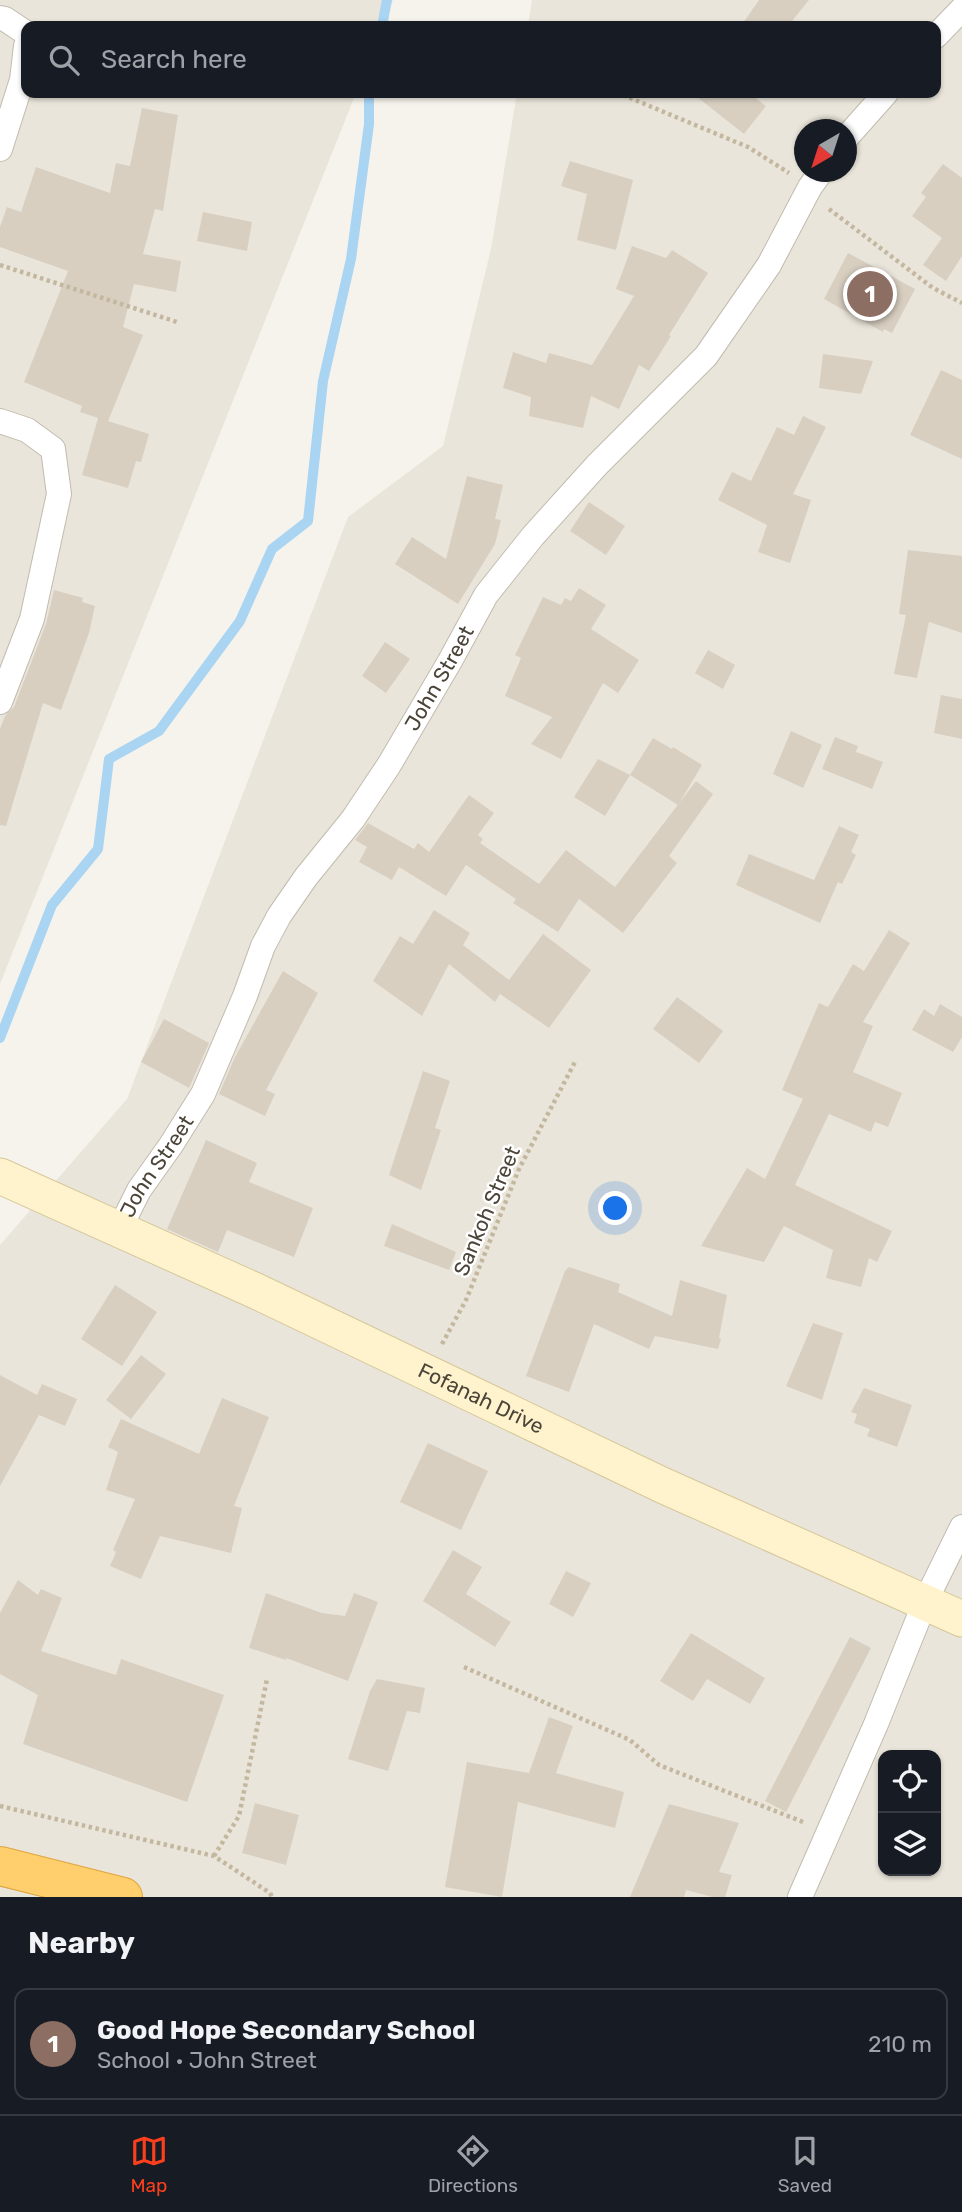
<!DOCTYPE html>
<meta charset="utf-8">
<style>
:root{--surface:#171b24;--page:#20242c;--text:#f1f3f6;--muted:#9ea1a6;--line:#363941;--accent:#fc3f1d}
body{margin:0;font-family:Rubik,sans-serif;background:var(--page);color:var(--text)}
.controls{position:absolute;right:21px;bottom:21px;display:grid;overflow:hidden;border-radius:14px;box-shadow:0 2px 5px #0004}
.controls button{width:63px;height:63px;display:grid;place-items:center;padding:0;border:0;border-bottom:2px solid var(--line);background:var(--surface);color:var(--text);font:35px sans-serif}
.compass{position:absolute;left:794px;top:119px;width:63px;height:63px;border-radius:50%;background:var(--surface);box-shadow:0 2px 5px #0004;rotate:219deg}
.you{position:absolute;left:616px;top:1209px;width:24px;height:24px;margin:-18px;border:5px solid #fff;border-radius:50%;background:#1a73e8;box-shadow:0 0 0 10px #1a73e833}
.badge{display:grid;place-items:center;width:46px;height:46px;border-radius:50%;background:var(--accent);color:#fff;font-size:23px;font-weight:700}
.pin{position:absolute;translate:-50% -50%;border:4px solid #fff;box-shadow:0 2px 7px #0006}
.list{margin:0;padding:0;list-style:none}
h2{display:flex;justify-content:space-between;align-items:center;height:91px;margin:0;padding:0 28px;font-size:30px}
h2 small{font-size:23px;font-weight:400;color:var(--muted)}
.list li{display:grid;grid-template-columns:46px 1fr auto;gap:21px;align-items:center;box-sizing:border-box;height:112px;margin:0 14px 14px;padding:0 14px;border:2px solid var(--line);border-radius:14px}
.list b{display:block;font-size:26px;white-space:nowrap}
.list p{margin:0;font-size:23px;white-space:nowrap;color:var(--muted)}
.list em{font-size:23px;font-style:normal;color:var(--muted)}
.icon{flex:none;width:38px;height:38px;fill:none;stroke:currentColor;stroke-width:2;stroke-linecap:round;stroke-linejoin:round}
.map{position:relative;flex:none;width:962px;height:1897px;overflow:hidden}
.search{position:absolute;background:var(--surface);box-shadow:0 2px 5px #0004;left:21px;right:21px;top:21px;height:77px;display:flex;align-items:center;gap:18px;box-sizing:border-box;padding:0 24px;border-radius:14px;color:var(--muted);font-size:26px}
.sheet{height:217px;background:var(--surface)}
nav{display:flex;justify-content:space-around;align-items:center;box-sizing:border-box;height:98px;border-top:2px solid var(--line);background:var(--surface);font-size:19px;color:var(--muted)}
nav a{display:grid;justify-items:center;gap:4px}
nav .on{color:var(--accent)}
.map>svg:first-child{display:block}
</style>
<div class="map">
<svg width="962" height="1897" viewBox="0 0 962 1897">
<rect width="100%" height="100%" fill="#f6f3ec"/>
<g fill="#eae5da" fill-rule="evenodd">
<polygon points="0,0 393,0 382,26 26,26 26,93 356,93 0,984"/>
<path d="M532 0H962V1897H0V1245L127 1099 348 517 443 446 491 249 517 93H936V26H528ZM804 130H846V172H804ZM883 1755H936V1871H883Z"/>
</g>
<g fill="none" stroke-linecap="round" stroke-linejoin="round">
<g stroke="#a9d4f2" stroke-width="10">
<polyline points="382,26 387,0"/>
<polyline points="0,1038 52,905 98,849 109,759 159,731 240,621 272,549 308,521 323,381 351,259 369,124 369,93"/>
</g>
</g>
<g fill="#d8cfc1">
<polygon points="759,0 809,0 788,26 741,26"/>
<polygon points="692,93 749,93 766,106 744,134"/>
<polygon points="142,108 178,115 163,211 155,209 143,254 181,261 176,292 134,284 123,327 143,335 108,421 149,434 141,462 136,461 128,488 82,475 98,418 80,412 82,406 24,382 68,271 0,247 0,227 7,207 21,212 36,167 110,193 116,163 130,166"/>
<polygon points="570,161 633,180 616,250 577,240 587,194 561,186"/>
<polygon points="943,164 962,178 962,256 946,281 923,265 942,238 912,216 926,197 921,193"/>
<polygon points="203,212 252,222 247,251 197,241"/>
<polygon points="632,246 666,258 672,250 708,273 669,335 671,336 649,371 639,365 619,409 591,396 583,428 529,416 531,397 503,388 513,352 546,363 549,353 592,365 634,296 616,289"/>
<polygon points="848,253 915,289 892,333 884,329 883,332 824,299"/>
<polygon points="823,354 873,361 861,394 819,388"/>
<polygon points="941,370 962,380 962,459 910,435"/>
<polygon points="803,416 826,427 793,494 811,500 790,563 758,552 767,525 718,500 732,472 751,481 777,427 794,435"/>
<polygon points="467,476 503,485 495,519 501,520 495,544 458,604 395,564 412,537 446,559"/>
<polygon points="589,502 625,526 606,555 570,531"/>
<polygon points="908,550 962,556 962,633 929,622 917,678 894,674 906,615 899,614"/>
<polygon points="579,588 606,605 591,629 639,660 618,693 603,683 561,759 531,744 552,717 505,696 521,658 515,655 543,597 561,605 565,598 571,601"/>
<polygon points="54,590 83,598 82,602 95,606 89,633 61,710 43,703 6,826 0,825 0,729 5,716 14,707 46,624"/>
<polygon points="385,642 410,659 386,693 362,676"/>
<polygon points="708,650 735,665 723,689 695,673"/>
<polygon points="941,695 962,699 962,739 934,733"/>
<polygon points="791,731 822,745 803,788 773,774"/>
<polygon points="835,737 858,746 856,752 883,762 872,789 822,769"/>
<polygon points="653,738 672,749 673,747 702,765 678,805 630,775"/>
<polygon points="598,759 630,775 605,816 574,797"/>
<polygon points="696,781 713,794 669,856 677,863 623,933 579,899 558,932 513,903 516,899 466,865 446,896 399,867 392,880 359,862 367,847 355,840 368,823 414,849 418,843 429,852 469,795 494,813 478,835 483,839 480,843 539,884 566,850 615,887"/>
<polygon points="839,826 859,835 851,852 856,855 842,884 838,882 820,923 736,885 749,854 814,880"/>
<polygon points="434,910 470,933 463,945 509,980 543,934 591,970 549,1028 500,994 495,1002 449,964 422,1016 373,981 400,936 413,944"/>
<polygon points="889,930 910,943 863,1022 873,1026 853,1072 902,1093 888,1127 875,1122 871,1132 829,1114 795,1185 892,1231 877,1262 869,1258 861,1287 826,1278 833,1250 784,1226 764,1262 701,1246 747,1168 765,1179 803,1099 782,1090 819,1003 828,1007 853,964 864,971"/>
<polygon points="283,971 318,993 266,1090 275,1094 265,1116 219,1094 235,1057"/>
<polygon points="677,997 723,1031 699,1063 653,1029"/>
<polygon points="940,1004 962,1017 962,1037 953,1052 912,1030 924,1009 934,1016"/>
<polygon points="164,1019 209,1043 189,1088 141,1062"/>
<polygon points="423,1071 450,1081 435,1128 441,1130 421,1190 389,1175"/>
<polygon points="206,1140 257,1163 249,1182 313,1208 294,1257 227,1230 218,1252 167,1229"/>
<polygon points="392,1224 456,1252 449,1270 384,1246"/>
<polygon points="569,1267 620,1284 618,1292 672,1316 680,1280 727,1295 719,1338 721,1339 718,1349 655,1336 649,1349 594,1324 569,1392 526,1376 565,1271"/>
<polygon points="115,1285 157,1312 122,1366 81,1339"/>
<polygon points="813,1323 843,1333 822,1400 786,1386"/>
<polygon points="141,1355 166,1374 131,1419 106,1400"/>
<polygon points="0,1375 37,1395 42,1384 77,1399 65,1426 39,1415 0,1486"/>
<polygon points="864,1388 912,1405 897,1447 867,1436 870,1429 854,1423 857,1414 851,1412"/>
<polygon points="222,1398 269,1417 234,1506 242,1508 231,1553 160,1536 141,1579 110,1566 116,1552 113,1550 135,1499 106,1490 118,1452 108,1447 121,1419 199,1454"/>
<polygon points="428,1443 488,1471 461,1530 400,1502"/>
<polygon points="453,1550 482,1567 466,1594 511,1622 495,1647 423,1601"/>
<polygon points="566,1571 591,1583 573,1617 549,1604"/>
<polygon points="18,1580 38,1595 41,1589 62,1598 41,1651 116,1675 121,1659 224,1695 187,1802 23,1744 38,1695 0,1674 0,1613"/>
<polygon points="266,1593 322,1613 345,1616 354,1593 378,1602 348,1681 286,1658 286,1660 249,1648"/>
<polygon points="691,1633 765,1678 750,1704 707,1679 693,1701 660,1681"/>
<polygon points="850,1637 871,1648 786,1812 765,1801"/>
<polygon points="377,1679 425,1688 420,1713 407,1711 388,1771 348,1759 370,1691"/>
<polygon points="549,1717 573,1726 556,1773 624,1792 615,1828 518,1802 502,1897 445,1887 467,1762 529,1773"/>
<polygon points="255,1803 299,1815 286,1865 242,1853"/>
<polygon points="669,1804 739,1823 719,1872 732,1875 725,1897 712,1897 686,1890 684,1897 630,1897"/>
</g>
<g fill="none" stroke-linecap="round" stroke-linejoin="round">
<defs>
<g id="street">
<polyline points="0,18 5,19 26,33"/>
<polyline points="936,36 962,9"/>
<polyline points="846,138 886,93"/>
<polyline points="0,149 22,80 26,46"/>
<polyline points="0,421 27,430 53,449 59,494 32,619 0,702"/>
<path id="s1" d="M120 1228 139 1190 171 1145 203 1094 245 996 263 946 279 916 306 877 353 819 389 765 450 661 486 595 533 536 597 465 706 356 769 265 810 187 821 172"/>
<polyline points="800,1897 876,1724 925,1602 962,1527"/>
</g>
<g id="secondary">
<path id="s2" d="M0 1176 256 1291 662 1485 962 1619"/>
</g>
<polyline id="highway" points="0,1866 123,1897"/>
</defs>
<use href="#street" stroke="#c2bbae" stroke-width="26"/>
<use href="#secondary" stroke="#d6c79b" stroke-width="37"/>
<use href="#highway" stroke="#e0a43c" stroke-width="40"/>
<g stroke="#c4b79f" stroke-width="4.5" stroke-dasharray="3.5 3.5" stroke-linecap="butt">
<polyline points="623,95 748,147 789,173"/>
<polyline points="829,209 933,288 962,303"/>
<polyline points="0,265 177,322"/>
<polyline points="442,1344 466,1300 519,1169 575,1062"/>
<polyline points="464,1667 630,1740 659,1765 803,1822"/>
<polyline points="0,1806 214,1856 270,1893 272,1897"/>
<polyline points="214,1856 239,1816 267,1679"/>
</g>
<use href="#street" stroke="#fff" stroke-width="24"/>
<use href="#secondary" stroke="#fff3cd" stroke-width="35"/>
<use href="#highway" stroke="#ffcf6e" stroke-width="38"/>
</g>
<g text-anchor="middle" stroke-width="5" stroke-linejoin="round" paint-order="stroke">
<g font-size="21" fill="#4b4439" stroke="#fff">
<text dy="7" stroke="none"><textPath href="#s1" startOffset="639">John Street</textPath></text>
<text dy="7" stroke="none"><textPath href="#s1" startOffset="72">John Street</textPath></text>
<text transform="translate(487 1211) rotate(-67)" y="7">Sankoh Street</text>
<text dy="7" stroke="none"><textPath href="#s2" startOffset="530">Fofanah Drive</textPath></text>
</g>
</g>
</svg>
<div class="controls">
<button><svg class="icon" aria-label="locate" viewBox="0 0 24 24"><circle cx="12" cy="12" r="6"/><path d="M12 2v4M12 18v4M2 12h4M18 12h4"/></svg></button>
<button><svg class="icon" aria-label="layers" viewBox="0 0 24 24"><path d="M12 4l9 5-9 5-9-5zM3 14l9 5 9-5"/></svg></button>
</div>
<svg class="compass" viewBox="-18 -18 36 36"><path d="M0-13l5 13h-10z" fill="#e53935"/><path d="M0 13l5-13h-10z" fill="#9ea1a6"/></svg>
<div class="you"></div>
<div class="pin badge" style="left:870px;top:294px;background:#8d6e63">1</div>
<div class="search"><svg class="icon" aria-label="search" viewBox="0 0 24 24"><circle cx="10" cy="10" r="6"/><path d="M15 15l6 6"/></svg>Search here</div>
</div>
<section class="sheet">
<h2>Nearby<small></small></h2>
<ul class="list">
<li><span class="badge" style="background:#8d6e63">1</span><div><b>Good Hope Secondary School</b><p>School · John Street</p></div><em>210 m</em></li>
</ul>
</section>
<nav>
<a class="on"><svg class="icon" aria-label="map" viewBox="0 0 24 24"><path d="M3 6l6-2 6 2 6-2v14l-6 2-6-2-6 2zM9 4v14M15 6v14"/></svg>Map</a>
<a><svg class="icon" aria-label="directions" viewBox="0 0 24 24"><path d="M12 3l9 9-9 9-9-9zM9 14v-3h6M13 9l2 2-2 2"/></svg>Directions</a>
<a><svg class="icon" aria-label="saved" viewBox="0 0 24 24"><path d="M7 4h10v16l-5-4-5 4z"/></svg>Saved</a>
</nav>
